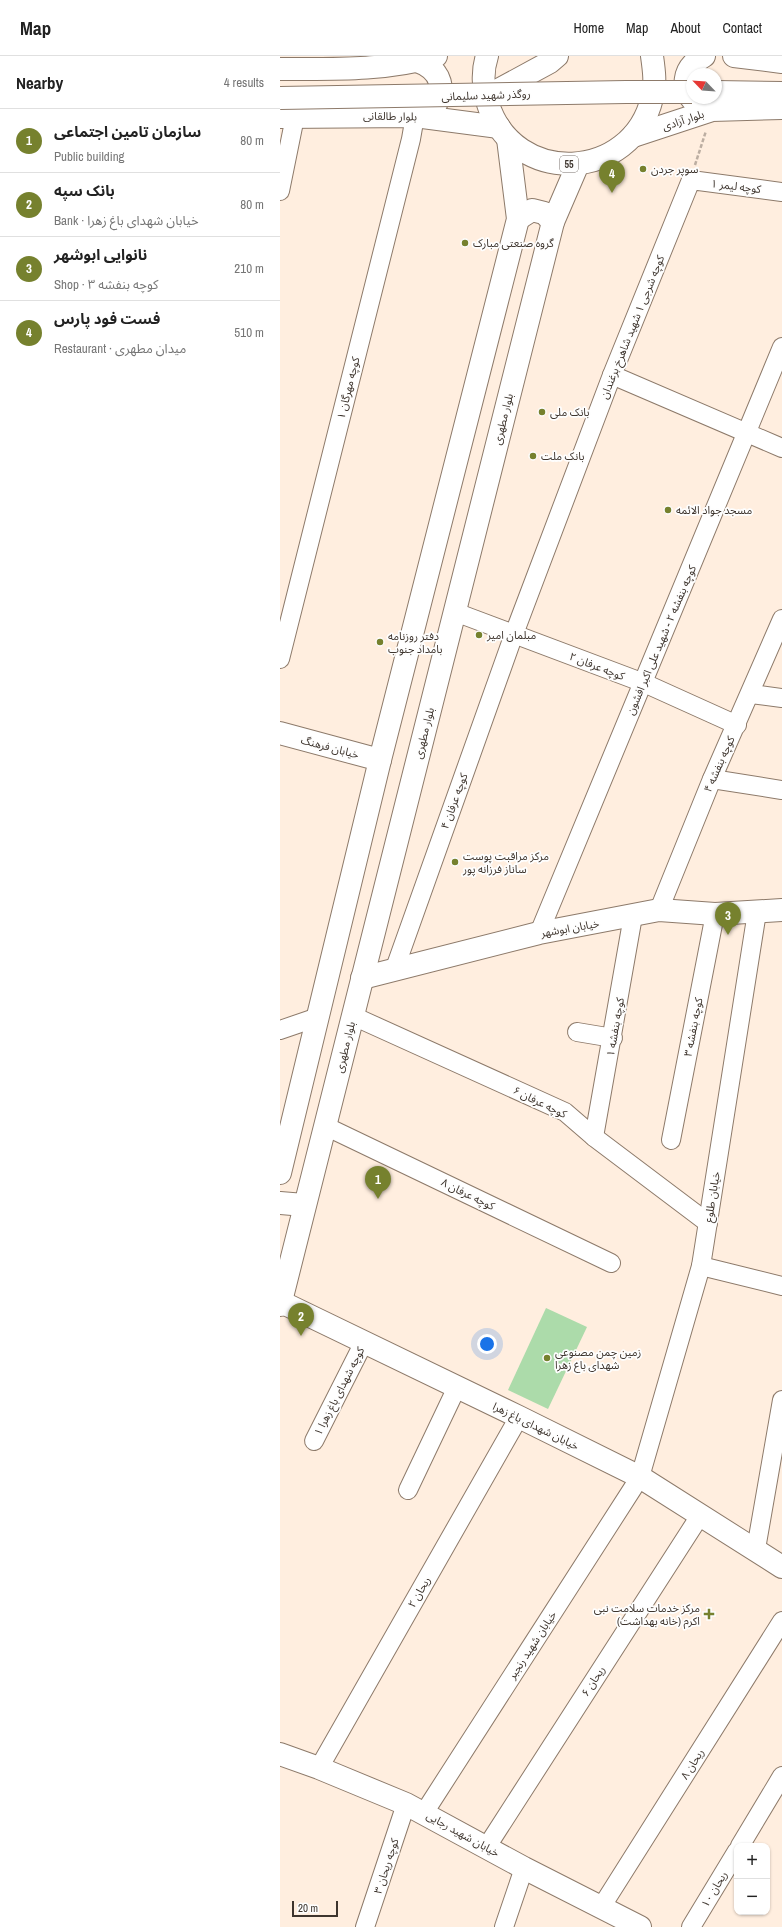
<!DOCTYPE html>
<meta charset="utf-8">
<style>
:root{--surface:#fff;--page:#f6f6f6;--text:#222;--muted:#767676;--line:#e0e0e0;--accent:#76812e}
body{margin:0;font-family:"Archivo Narrow","Noto Sans Arabic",sans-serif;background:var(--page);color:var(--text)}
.controls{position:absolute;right:12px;bottom:12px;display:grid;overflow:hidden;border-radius:8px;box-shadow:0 1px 3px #0004}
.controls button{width:36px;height:36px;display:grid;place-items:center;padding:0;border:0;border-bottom:1px solid var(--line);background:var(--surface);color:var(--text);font:20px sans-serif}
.compass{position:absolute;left:406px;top:12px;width:36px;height:36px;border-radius:50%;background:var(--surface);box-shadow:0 1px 3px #0004;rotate:295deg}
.scale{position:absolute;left:12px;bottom:10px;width:46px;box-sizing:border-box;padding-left:4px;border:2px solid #3e352e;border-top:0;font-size:11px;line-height:14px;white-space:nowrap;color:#3e352e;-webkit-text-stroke:3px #fefefe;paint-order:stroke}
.you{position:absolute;left:207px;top:1288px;width:14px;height:14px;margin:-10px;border:3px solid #fff;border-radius:50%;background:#1a73e8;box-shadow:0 0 0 6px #1a73e833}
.badge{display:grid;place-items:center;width:26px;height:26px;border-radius:50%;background:var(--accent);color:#fff;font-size:13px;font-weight:700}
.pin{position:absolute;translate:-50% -33px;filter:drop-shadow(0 1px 2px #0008)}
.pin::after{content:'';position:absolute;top:21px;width:14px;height:12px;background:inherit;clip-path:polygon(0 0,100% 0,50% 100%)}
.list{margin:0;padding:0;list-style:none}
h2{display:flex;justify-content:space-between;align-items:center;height:52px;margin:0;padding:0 16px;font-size:17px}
h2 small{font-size:13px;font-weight:400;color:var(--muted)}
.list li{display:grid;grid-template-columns:26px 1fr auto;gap:12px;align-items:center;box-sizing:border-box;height:64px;padding:0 16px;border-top:1px solid var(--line)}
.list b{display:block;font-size:15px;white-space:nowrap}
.list p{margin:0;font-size:13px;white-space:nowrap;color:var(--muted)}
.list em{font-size:13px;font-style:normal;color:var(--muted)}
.map{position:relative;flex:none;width:502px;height:1871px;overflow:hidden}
header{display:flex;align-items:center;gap:24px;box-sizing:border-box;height:56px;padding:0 20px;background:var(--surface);border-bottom:1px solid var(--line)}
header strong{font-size:19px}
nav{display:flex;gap:22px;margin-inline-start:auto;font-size:14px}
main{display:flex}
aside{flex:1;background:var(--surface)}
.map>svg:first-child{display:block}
</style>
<header>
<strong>Map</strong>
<nav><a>Home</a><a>Map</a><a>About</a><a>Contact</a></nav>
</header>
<main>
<aside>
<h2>Nearby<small>4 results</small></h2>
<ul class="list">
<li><span class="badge">1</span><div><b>سازمان تامین اجتماعی</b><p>Public building</p></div><em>80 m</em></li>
<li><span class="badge">2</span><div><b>بانک سپه</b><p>Bank · خیابان شهدای باغ‌ زهرا</p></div><em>80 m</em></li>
<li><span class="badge">3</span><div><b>نانوایی ابوشهر</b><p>Shop · کوچه بنفشه ۳</p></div><em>210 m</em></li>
<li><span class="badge">4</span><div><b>فست فود پارس</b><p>Restaurant · میدان مطهری</p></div><em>510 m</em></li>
</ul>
</aside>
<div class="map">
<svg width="502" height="1871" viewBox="0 0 502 1871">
<rect width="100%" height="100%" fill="#ffeedf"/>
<polygon fill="#acdbaa" points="266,1252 307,1271 268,1353 228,1334"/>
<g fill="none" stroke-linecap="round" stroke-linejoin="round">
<defs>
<g id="street">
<polyline points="0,135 15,61"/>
<polyline points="332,319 502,392"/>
<polyline points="175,556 364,627 457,669"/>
<polyline points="0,603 131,83 135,60"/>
<polyline points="471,638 502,642"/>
<polyline points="432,723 502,734"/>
<polyline points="379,854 432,723 502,563"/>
<polyline points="259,877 502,291"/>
<polyline points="115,912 234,578 332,319 411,124 502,136"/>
<polyline points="73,960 285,1056 314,1081 428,1167"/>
<polyline points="0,974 38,961"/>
<polyline points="297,976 333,982"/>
<polyline points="45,1070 331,1207"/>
<polyline points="314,1081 353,860"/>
<polyline points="391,1084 435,858"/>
<polyline points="421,1210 502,1230"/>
<polyline points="34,1385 84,1286"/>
<polyline points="128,1434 177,1331"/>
<polyline points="476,1493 502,1344"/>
<polyline points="39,1712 239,1361"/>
<polyline points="144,1757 360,1421 421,1210 477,856"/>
<polyline points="460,1790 502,1720"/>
<polyline points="206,1792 421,1458"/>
<polyline points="322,1850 502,1565"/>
<polyline points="85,1871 126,1748"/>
<polyline points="224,1871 244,1812"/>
<polyline points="411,1871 457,1795"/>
</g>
<g id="secondary">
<polyline points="238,163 252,154 264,157 273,166"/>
<polyline points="0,677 100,704"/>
<polyline points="82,922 259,877 379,854 435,858 502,854"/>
<polyline points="0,1117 100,704 238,163 228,83"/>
<polyline points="0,1147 24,1149"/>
<polyline points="1,1246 239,1361 360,1421 502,1511"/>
<polyline points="0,1249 273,166 298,108"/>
<polyline points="0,1698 39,1712 126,1748 244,1812 360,1871"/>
</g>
<g id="primary">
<path d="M207 0C202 15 203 33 208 48 234 131 352 126 372 42 376 28 374 14 372 0"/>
<polyline points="454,0 502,6"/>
<path d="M137 5C162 14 168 35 151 55"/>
<path d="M0 13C52 13 105 15 156 0"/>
<polyline points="436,36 502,37"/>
<polyline points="211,38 270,6 277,0"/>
<path d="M419 50C399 34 402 12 424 0"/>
<polyline points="0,61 135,60 219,71"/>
<polyline points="353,80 432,54 502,52"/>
</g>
</defs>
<use href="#street" stroke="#8d7a6a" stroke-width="20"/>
<use href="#secondary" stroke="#8d7a6a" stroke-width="24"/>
<use href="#primary" stroke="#8d7a6a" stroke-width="24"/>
<polyline stroke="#bcaea2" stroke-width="2.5" stroke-dasharray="4 2" stroke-linecap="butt" points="415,109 426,75"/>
<use href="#street" stroke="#fff" stroke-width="18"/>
<use href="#secondary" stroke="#fff" stroke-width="22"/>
<use href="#primary" stroke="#fff" stroke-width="22"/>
<defs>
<polyline id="primary-bridge" points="0,42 346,36 412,36"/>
</defs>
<use href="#primary-bridge" stroke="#8d7a6a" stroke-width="24" stroke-linecap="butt"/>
<use href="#primary-bridge" stroke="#fff" stroke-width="22"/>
</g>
<g fill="#76812e" stroke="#fefefe" stroke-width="1.5">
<circle cx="363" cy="113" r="4"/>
<circle cx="185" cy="187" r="4"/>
<circle cx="262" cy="356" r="4"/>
<circle cx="253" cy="400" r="4"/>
<circle cx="388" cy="454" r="4"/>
<circle cx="199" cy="579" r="4"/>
<circle cx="100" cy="586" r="4"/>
<circle cx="175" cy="806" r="4"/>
<circle cx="267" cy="1302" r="4"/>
<path d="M427 1552h4v4h4v4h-4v4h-4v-4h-4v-4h4z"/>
</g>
<g text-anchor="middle" stroke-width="3.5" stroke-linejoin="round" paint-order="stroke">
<rect fill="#fefefe" stroke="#78716c" stroke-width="1" x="280" y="100" width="18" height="16" rx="3"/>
<g font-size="10" font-weight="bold" fill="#3e352e">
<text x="289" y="112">55</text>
</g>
<g font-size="11" fill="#3e352e" stroke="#fefefe">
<text transform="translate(206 39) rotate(-2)" y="4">روگذر شهید سلیمانی</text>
<text transform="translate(110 60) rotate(1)" y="4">بلوار طالقانی</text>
<text transform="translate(403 64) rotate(-18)" y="4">بلوار آزادی</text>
<text transform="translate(456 130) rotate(7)" y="4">کوچه لیمر ۱</text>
<text transform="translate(352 271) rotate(-68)" y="4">کوچه شرجی ۱ شهید شاهرخ برغندان</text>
<text transform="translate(68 332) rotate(-76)" y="4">کوچه مهرگان ۱</text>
<text transform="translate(223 363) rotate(-76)" y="4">بلوار مطهری</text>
<text transform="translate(381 584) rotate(-67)" y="4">کوچه بنفشه ۲ - شهید علی اکبر افشون</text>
<text transform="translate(317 610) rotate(21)" y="4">کوچه عرفان ۲</text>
<text transform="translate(144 677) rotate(-76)" y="4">بلوار مطهری</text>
<text transform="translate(50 691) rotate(15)" y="4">خیابان فرهنگ</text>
<text transform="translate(439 708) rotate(-66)" y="4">کوچه بنفشه ۴</text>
<text transform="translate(174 745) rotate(-70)" y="4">کوچه عرفان ۴</text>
<text transform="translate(290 872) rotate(-10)" y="4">خیابان ابوشهر</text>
<text transform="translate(335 971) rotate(-80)" y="4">کوچه بنفشه ۱</text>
<text transform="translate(413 971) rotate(-79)" y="4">کوچه بنفشه ۳</text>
<text transform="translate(65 991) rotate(-76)" y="4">بلوار مطهری</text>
<text transform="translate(260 1046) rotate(26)" y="4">کوچه عرفان ۶</text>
<text transform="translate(188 1138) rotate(26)" y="4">کوچه عرفان ۸</text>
<text transform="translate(432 1141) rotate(-81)" y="4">خیابان طلوع</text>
<text transform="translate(59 1335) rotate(-63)" y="4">کوچه شهدای باغ زهرا ۱</text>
<text transform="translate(256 1370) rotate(26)" y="4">خیابان شهدای باغ‌ زهرا</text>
<text transform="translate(139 1536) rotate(-60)" y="4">ریحان ۲</text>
<text transform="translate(252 1589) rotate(-57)" y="4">خیابان شهید رنجبر</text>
<text transform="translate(313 1625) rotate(-57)" y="4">ریحان ۶</text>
<text transform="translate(412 1708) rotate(-58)" y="4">ریحان ۸</text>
<text transform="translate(183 1778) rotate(29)" y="4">خیابان شهید رجایی</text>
<text transform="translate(106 1810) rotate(-72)" y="4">کوچه ریحان ۳</text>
<text transform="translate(434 1833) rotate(-59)" y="4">ریحان ۱۰</text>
</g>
<g font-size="11" fill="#3e352e" stroke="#fefefe" text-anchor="start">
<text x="371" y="117">سوپر جردن</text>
<text x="193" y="191">گروه صنعتی مبارک</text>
<text x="270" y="360">بانک ملی</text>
<text x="261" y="404">بانک ملت</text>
<text x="396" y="458">مسجد جواد الائمه</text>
<text x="207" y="583">مبلمان امیر</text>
<text x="108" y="584">دفتر روزنامه<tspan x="108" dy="13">بامداد جنوب</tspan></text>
<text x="183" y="804">مرکز مراقبت پوست<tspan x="183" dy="13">ساناز فرزانه پور</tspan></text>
<text x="275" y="1300">زمین چمن مصنوعی<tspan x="275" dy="13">شهدای باغ زهرا</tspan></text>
<text x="420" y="1556" text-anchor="end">مرکز خدمات سلامت نبی<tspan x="420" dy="13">اکرم (خانه بهداشت)</tspan></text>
</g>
</g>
</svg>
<div class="controls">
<button>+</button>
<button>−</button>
</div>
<svg class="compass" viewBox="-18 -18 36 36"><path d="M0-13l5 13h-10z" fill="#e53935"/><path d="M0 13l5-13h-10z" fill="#767676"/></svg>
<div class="scale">20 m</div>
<div class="you"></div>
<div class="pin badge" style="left:98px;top:1143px">1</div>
<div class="pin badge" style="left:21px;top:1280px">2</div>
<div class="pin badge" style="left:448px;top:879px">3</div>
<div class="pin badge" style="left:332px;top:137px">4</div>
</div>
</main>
